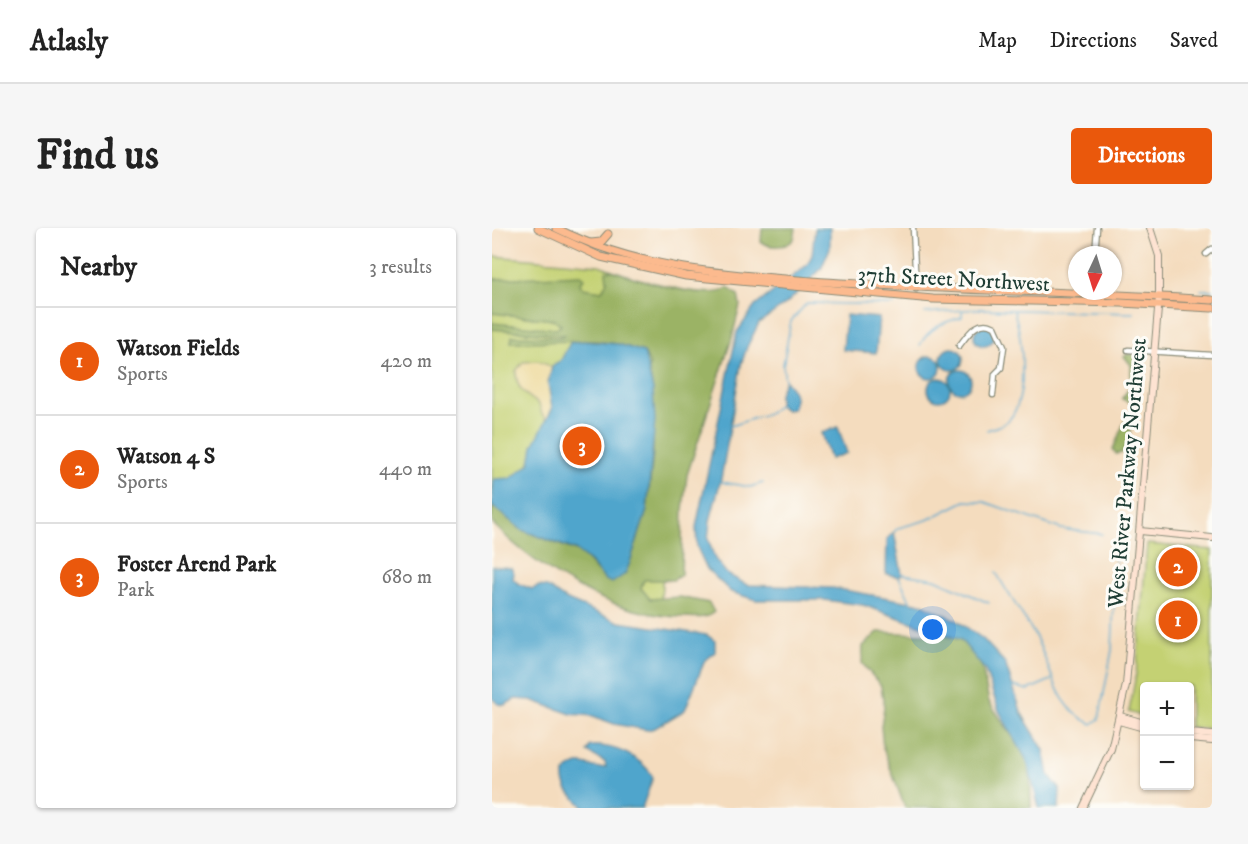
<!DOCTYPE html>
<meta charset="utf-8">
<style>
:root{--surface:#fff;--page:#f6f6f6;--text:#222;--muted:#767676;--line:#e0e0e0;--accent:#ea580c}
body{margin:0;font-family:"IM FELL DW Pica",serif;background:var(--page);color:var(--text)}
.controls{position:absolute;right:18px;bottom:18px;display:grid;overflow:hidden;border-radius:6px;box-shadow:0 2px 4px #0004}
.controls button{width:54px;height:54px;display:grid;place-items:center;padding:0;border:0;border-bottom:2px solid var(--line);background:var(--surface);color:var(--text);font:30px sans-serif}
.compass{position:absolute;left:576px;top:18px;width:54px;height:54px;border-radius:50%;background:var(--surface);box-shadow:0 2px 4px #0004;rotate:184deg}
.you{position:absolute;left:441px;top:402px;width:21px;height:21px;margin:-15px;border:4px solid #fff;border-radius:50%;background:#1a73e8;box-shadow:0 0 0 9px #1a73e833}
.badge{display:grid;place-items:center;width:39px;height:39px;border-radius:50%;background:var(--accent);color:#fff;font-size:20px;font-weight:700}
.pin{position:absolute;translate:-50% -50%;border:3px solid #fff;box-shadow:0 2px 6px #0006}
.list{margin:0;padding:0;list-style:none}
h2{display:flex;justify-content:space-between;align-items:center;height:78px;margin:0;padding:0 24px;font-size:26px}
h2 small{font-size:20px;font-weight:400;color:var(--muted)}
.list li{display:grid;grid-template-columns:39px 1fr auto;gap:18px;align-items:center;box-sizing:border-box;height:108px;padding:0 24px;border-top:2px solid var(--line)}
.list b{display:block;font-size:22px;white-space:nowrap}
.list p{margin:0;font-size:20px;white-space:nowrap;color:var(--muted)}
.list em{font-size:20px;font-style:normal;color:var(--muted)}
.map{position:relative;flex:none;width:720px;height:580px;overflow:hidden;border-radius:6px}
header{display:flex;align-items:center;gap:36px;box-sizing:border-box;height:84px;padding:0 30px;background:var(--surface);border-bottom:2px solid var(--line)}
header strong{font-size:28px}
nav{display:flex;gap:33px;margin-inline-start:auto;font-size:21px}
.intro{display:flex;align-items:center;justify-content:space-between;box-sizing:border-box;height:144px;padding:0 36px}
h1{margin:0;font-size:42px}
.button{padding:15px 27px;border-radius:6px;background:var(--accent);color:#fff;font-size:21px;font-weight:700}
main{display:flex;gap:36px;padding:0 36px}
aside{flex:1;background:var(--surface);border-radius:6px;box-shadow:0 2px 4px #0004}
.map>svg:first-child{display:block}
</style>
<header>
<strong>Atlasly</strong>
<nav><a>Map</a><a>Directions</a><a>Saved</a></nav>
</header>
<div class="intro"><h1>Find us</h1><a class="button">Directions</a></div>
<main>
<aside>
<h2>Nearby<small>3 results</small></h2>
<ul class="list">
<li><span class="badge">1</span><div><b>Watson Fields</b><p>Sports</p></div><em>420 m</em></li>
<li><span class="badge">2</span><div><b>Watson 4 S</b><p>Sports</p></div><em>440 m</em></li>
<li><span class="badge">3</span><div><b>Foster Arend Park</b><p>Park</p></div><em>680 m</em></li>
</ul>
</aside>
<div class="map">
<svg width="720" height="580" viewBox="0 0 720 580">
<rect width="100%" height="100%" fill="#fdfcf7"/>
<filter id="ink" filterUnits="userSpaceOnUse"><feTurbulence type="fractalNoise" baseFrequency=".0167" numOctaves="2"/><feDisplacementMap in="SourceGraphic" scale="12" xChannelSelector="R" yChannelSelector="G"/><feConvolveMatrix kernelMatrix="1 2 1 2 8 2 1 2 1" color-interpolation-filters="sRGB"/></filter>
<filter id="wash" filterUnits="userSpaceOnUse"><feTurbulence type="fractalNoise" baseFrequency=".008" numOctaves="4" result="noise"/><feDisplacementMap in="SourceGraphic" scale="24" xChannelSelector="R" yChannelSelector="G"/><feGaussianBlur stdDeviation="1.35" result="paint"/><feColorMatrix in="noise" values="0 0 0 0 0 0 0 0 0 0 0 0 0 0 0 0 0 1.4 0 .05"/><feComposite in="paint" operator="in"/></filter>
<g filter="url(#wash)">
<rect width="100%" height="100%" fill="#f4dcbe"/>
<g fill="#c4d173" stroke="#728754" stroke-width="1.5">
<polygon points="0,28 107,37 140,49 196,63 232,66 177,268 168,383 0,289"/>
<polygon points="655,316 720,322 720,501 698,499 698,458 652,458 652,489 637,484 644,447"/>
</g>
<g fill="#9bb365" stroke="#5d784c" stroke-width="1.5">
<path d="M270 0H304L302 11C295 20 279 20 269 14Z"/>
<path d="M119 42C143 50 215 75 236 60L246 67 248 77 240 110 195 247 191 282 189 347 181 352H152L149 360 158 371 188 369 217 375 222 384C213 392 202 389 191 389 121 388 48 344 0 295V278L30 302 89 325 113 352 137 337 155 282 161 226V162L156 138 158 137 152 124 126 116 104 113 19 114 20 108 68 109 72 107 0 101V95L65 101 69 97 62 92 0 85V51L89 47 92 50 88 56 91 60 110 63 115 53 114 43Z"/>
<polygon points="636,126 647,127 648,130 647,164 642,176 630,171 639,157 639,137 632,128"/>
<polygon points="634,190 639,193 637,211 630,225 624,226 621,221"/>
<polygon points="386,404 449,407 469,412 488,429 497,474 538,534 539,580 413,580 391,520 389,498 392,479 389,458 370,435 371,418"/>
</g>
<path fill="#eeda9e" stroke="#868c69" stroke-width="1.5" d="M69 132 58 195 50 186 47 176C33 166 24 162 24 143L31 134 46 133 60 139Z"/>
<g fill="#50a5cc" stroke="#387180" stroke-width="1.5">
<polygon points="323,0 338,0 338,20 329,41 295,75 267,95 255,119 249,137 229,251 218,293 216,311 223,331 235,346 255,357 341,360 430,376 464,392 491,411 513,435 530,486 552,522 557,547 568,561 567,580 547,580 535,533 507,483 493,442 469,412 371,377 332,372 264,372 239,364 215,341 205,319 204,299 245,104 263,78 315,37 320,27"/>
<polygon points="354,87 387,90 384,125 351,122"/>
<circle cx="492" cy="108" r="10"/>
<polygon points="90,113 126,116 152,124 161,162 163,192 155,282 137,337 133,346 120,355 113,352 99,335 83,322 30,302 0,278 2,251 19,250 38,235 41,218 60,181 56,155 60,139 69,132 78,115"/>
<circle cx="460" cy="131" r="11"/>
<circle cx="438" cy="139" r="11"/>
<circle cx="468" cy="153" r="11"/>
<circle cx="447" cy="161" r="11"/>
<path d="M293 152C302 162 306 168 301 181L294 182 287 177V166Z"/>
<polygon points="346,199 355,225 338,231 329,205"/>
<polygon points="402,304 410,346 407,349 394,346 395,311"/>
<polygon points="0,338 19,340 22,345 21,351 27,356 40,361 47,358 55,359 73,371 127,394 215,407 223,413 223,424 213,432 193,482 163,500 155,502 122,496 101,488 79,486 39,472 23,471 13,477 6,476 0,470"/>
<path d="M98 518C121 516 150 529 161 549L150 580H93C82 569 70 561 72 545 94 525 94 544 114 539L113 534 95 524Z"/>
</g>
<g fill="none" stroke-linecap="round" stroke-linejoin="round">
<g stroke="#50a5cc" stroke-width="1.5">
<polyline points="709,62 720,62"/>
<polyline points="433,85 486,81 642,85"/>
<path d="M428 117C437 100 451 94 470 89V83"/>
<polyline points="293,152 291,137 299,93 315,75 402,77"/>
<polyline points="239,198 277,185 287,177"/>
<path d="M495 202C501 200 508 198 513 195 539 176 530 109 522 83"/>
<polyline points="229,254 258,259 271,255"/>
<polyline points="402,304 406,300 435,292 473,273 493,274 569,301 610,306"/>
<path d="M504 344C515 365 529 384 541 404 560 437 561 479 600 496L607 491 620 422 624 323"/>
<polyline points="410,346 443,351 497,375"/>
<polyline points="407,349 418,373"/>
<polyline points="521,458 536,462 559,452"/>
</g>
</g>
</g>
<g filter="url(#ink)">
<g fill="none" stroke-linecap="round" stroke-linejoin="round">
<defs>
<g id="street">
<polyline points="421,0 424,61"/>
<polyline points="714,26 720,21"/>
<polyline points="603,27 605,0"/>
<path d="M467 118C477 105 486 90 503 99L512 119 509 140 503 146 501 167"/>
<polyline points="636,122 720,127"/>
</g>
<g id="secondary">
<polyline points="648,303 720,310"/>
<polyline points="628,488 652,495"/>
<polyline points="627,493 652,500"/>
<polyline points="698,505 720,507"/>
<polyline points="698,511 720,513"/>
<polyline points="591,580 619,521 634,457 667,69 667,28 658,0"/>
</g>
<g id="primary">
<polyline points="46,0 109,29 194,48 441,71 629,75 720,80"/>
<path d="M64 0C144 41 232 46 320 53 453 63 587 63 720 72"/>
<polyline points="99,15 109,14 116,6"/>
</g>
</defs>
<use href="#street" stroke="#8a8c79" stroke-width="7"/>
<use href="#secondary" stroke="#8a8c79" stroke-width="8"/>
<use href="#primary" stroke="#8a8c79" stroke-width="9"/>
<use href="#street" stroke="#fff" stroke-width="4.5"/>
<use href="#secondary" stroke="#fee3d2" stroke-width="6"/>
<use href="#primary" stroke="#fcba8e" stroke-width="7"/>
</g>
</g>
<g text-anchor="middle" stroke-width="6" stroke-linejoin="round" paint-order="stroke">
<g font-size="22" fill="#1f3d34" stroke="#fdfcf7">
<text transform="translate(462 50) rotate(3)" y="8">37th Street Northwest</text>
<text transform="translate(634 245) rotate(-85)" y="8">West River Parkway Northwest</text>
</g>
</g>
</svg>
<div class="controls">
<button>+</button>
<button>−</button>
</div>
<svg class="compass" viewBox="-18 -18 36 36"><path d="M0-13l5 13h-10z" fill="#e53935"/><path d="M0 13l5-13h-10z" fill="#767676"/></svg>
<div class="you"></div>
<div class="pin badge" style="left:686px;top:392px">1</div>
<div class="pin badge" style="left:686px;top:339px">2</div>
<div class="pin badge" style="left:90px;top:218px">3</div>
</div>
</main>
